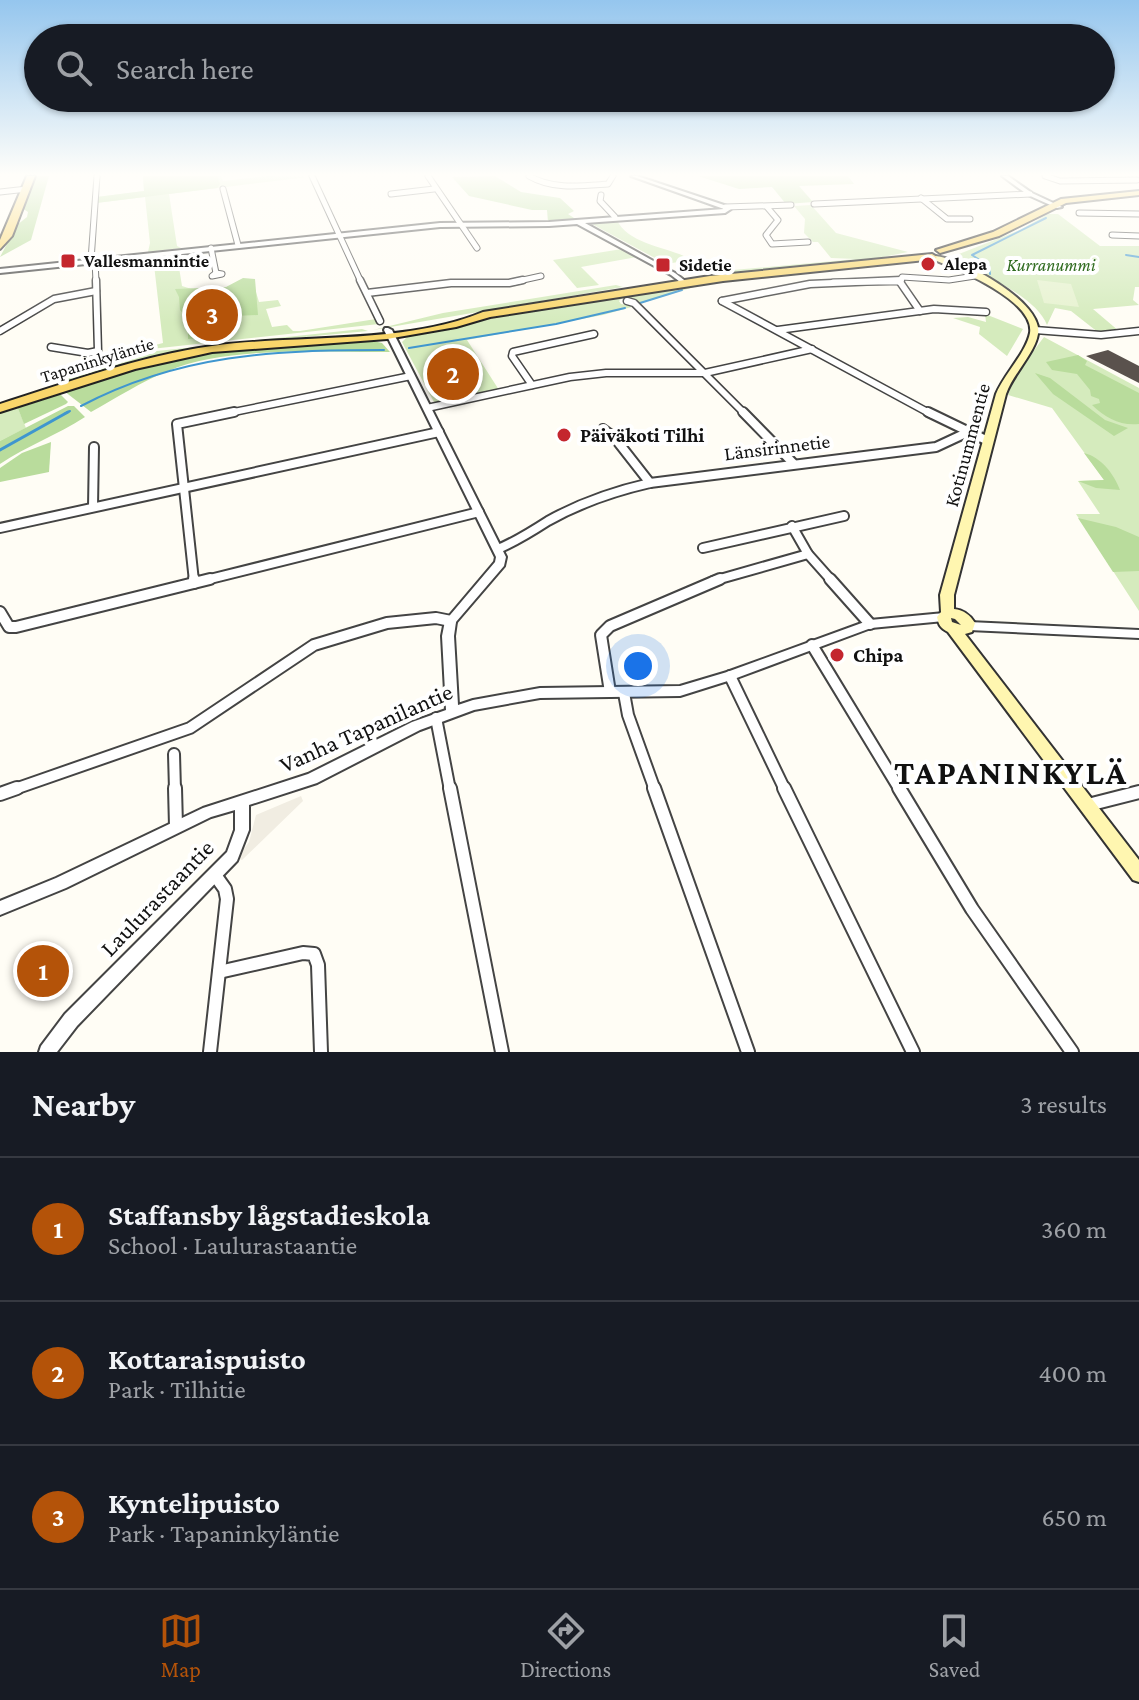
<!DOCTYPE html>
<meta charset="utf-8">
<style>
:root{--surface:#171b24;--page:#242831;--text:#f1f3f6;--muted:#9ea1a6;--line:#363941;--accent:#b45309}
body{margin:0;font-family:"Crimson Pro",serif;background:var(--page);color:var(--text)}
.you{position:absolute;left:638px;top:666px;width:28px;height:28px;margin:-20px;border:6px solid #fff;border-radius:50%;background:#1a73e8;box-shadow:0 0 0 12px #1a73e833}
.badge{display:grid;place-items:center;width:52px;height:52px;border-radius:50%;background:var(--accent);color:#fff;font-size:26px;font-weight:700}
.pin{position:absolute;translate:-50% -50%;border:4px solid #fff;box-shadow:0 2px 8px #0006}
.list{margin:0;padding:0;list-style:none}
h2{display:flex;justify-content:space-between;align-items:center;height:104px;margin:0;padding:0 32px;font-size:34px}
h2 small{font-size:26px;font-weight:400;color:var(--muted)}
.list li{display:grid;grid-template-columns:52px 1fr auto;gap:24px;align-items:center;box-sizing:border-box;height:144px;padding:0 32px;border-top:2px solid var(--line)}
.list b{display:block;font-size:30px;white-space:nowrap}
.list p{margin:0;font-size:26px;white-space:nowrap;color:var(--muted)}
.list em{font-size:26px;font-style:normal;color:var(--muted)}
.icon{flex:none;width:44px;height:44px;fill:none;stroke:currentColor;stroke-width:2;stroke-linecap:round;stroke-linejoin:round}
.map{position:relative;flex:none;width:1139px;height:1052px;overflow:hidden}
.search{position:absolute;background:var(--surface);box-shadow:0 2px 6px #0004;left:24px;right:24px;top:24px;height:88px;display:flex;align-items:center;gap:20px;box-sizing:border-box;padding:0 28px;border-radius:44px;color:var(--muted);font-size:30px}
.sheet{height:536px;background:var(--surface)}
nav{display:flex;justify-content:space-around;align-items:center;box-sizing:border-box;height:112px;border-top:2px solid var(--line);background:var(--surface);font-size:22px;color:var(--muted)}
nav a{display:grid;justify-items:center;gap:4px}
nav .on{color:var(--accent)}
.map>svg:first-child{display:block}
</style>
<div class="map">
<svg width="1139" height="1052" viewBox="0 0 1139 1052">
<rect width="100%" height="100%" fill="#fffdf5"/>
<g fill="#d5ebbd">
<polygon points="143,176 221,176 223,181 268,176 308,177 169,194 177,246 181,248 148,252 150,243 145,197 96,203 97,197 144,191"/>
<polygon points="811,205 836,233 908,252 878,258 889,259 699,277 733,270 856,259 831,258 818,242 813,242 804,233 805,219 794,206"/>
<path d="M1048 214H1058L1100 246H1139V287H1135L1133 300 1139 305 1093 309 1120 332 1099 333 1071 311 1055 308 1047 325C1036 296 983 276 957 259L959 254 1020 230Z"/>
<path d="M616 219C633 252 683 244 705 271L693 273 678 262 666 264 592 224Z"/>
<polygon points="622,249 637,257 581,267 599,285 577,288 553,260"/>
<path d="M177 255 182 286C205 295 230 287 252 279L259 302 278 300 281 306 266 309 272 327 287 325 293 331H300L376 319 379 324 151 349 62 375 90 355 102 353 103 359 163 343 153 256Z"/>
<polygon points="616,285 623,287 373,330 443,313"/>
<path d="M692 285 694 287 638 304C633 299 626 294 619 301L621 304 635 306 603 315 467 340 499 390 435 404 402 342 407 337 509 313Z"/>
<polygon points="985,314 1023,329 1007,356 979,334 980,327 953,318 968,317 986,322"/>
<polygon points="362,329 368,331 229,344 61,387 57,381 157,351"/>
<polygon points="1044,337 1139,388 1139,611 1076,514 1100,514 1078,481 1104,480 1052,408 1008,395 1014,377"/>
<polygon points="17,406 26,428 0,441 0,411"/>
</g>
<g fill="#b9dc9c">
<polygon points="33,176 49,176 31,240 0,257 17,225 27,217 28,212 22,208"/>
<polygon points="143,176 217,176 220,184 217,188 96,203 97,197 144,191"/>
<polygon points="495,176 521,192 560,198 574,211 568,214 577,220 548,222 547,210 532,210 469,196 452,177"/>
<polygon points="698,176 848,176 854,184 799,186 813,202 786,204 772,187 739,189"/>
<polygon points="243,278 255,279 258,315 234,316 222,298 213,299 223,336 188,339 188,319 180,310 179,297 175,289 226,287"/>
<path d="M369 340 382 343 390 352C325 353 228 345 168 371 141 382 116 398 91 412L64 391 168 360 209 352Z"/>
<path d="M1078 355 1087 361 1085 365 1139 393V424C1120 426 1106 418 1092 405L1100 403 1099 399 1091 396 1090 390 1077 374 1052 370 1046 362Z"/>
<polygon points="1035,373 1050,378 1105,420 1128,428 1114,436 1053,394"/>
<polygon points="59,393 68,402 66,404 24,424 17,406"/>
<path d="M68 406H74L85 417C57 435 27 446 0 464V441Z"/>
<polygon points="51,442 49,472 0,482 0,468 22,453"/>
<path d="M1084 453C1101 457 1114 474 1120 490L1096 488 1078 481 1104 480Z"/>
<polygon points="1078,518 1116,527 1139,537 1139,571 1113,572"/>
</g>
<polygon fill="#e6f2cf" points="1037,280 1071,284 1079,307 1044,303"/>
<polygon fill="#f1ede2" points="301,796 303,801 242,860 237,858 249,842 256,815"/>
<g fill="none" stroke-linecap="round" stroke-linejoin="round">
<g stroke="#3f96cf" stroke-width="2">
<polyline points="1126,255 1139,257"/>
<polyline points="990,274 989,266 972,255 1046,218"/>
<polyline points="640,303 682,290"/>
<polyline points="409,348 556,324 625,308"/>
<path d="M81 406C180 354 274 350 384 350"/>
<polyline points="64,414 70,411"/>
</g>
<polyline stroke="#3f96cf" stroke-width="3" points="0,450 68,412"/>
</g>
<polygon fill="#5a524d" points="1108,350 1139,366 1139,383 1086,356"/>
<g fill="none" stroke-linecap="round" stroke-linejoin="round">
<defs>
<g id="minor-far4">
<polyline points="312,176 361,282"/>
<polyline points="428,176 477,248"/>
<path d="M529 176C553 190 581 186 608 184L613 176"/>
<polyline points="1045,176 1060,181 1137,180"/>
<polyline points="223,189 238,245"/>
<polyline points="0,192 27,189"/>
<polyline points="391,194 434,189"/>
<polyline points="601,195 600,201 615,217"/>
<polyline points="921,198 947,219 970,219"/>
<polyline points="814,204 1030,194"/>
<polyline points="725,207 791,205"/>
<polyline points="767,207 778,220 766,235 772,244 808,242"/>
<polyline points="1079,213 1139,214"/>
<polyline points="1112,235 1139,236"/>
<polyline points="211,248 216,273"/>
<polyline points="91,260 97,176"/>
<polyline points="95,260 96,282"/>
<polygon points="216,273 222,274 212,276"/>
<polyline points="514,282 541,276"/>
<polyline points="833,282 899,282"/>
<polyline points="900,282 902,277 949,280 975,276"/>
</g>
<g id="minor-far3">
<polyline points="360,280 380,321"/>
<polyline points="900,282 920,311"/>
<polyline points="367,293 451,283 509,283 523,280"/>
<polyline points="627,301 634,303 745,414"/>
<polyline points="722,301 931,414"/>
<polyline points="722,301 810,284 901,280"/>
<polyline points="778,330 934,309 986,312"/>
<polyline points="1035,330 1101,335 1139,331"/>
<polyline points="0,331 54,299 96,291"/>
<polyline points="51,347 88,353 98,351 96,280"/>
<polyline points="532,385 512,356 513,352 594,334"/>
<polyline points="427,408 570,377 606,373 705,373 812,349"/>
<polyline points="224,414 411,376"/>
</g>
<g id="minor-far2">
<polyline points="743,412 793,463"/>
<polyline points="928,412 988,441"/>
<polyline points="603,429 614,437 650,483"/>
<polyline points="93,507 94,447"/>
<polyline points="792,526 808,554 832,581"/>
<polyline points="0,528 439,432"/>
<polyline points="703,548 844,516"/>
<path d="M498 549C517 541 531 532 548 521 580 503 615 491 650 483L936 447 966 433"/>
<polyline points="194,581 177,424 234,412"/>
<polyline points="202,581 479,512"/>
<polyline points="713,581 808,554"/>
</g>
<g id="minor-far1">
<polyline points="194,579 194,583"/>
<polyline points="830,579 870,624"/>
<polyline points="0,612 9,627 16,627 210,579"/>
<polyline points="812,645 900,790"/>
<polyline points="730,676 785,790"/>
<polyline points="610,692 601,635 610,626 720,579"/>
<polyline points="624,693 628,715 655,790"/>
<polyline points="436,718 450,790"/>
<polyline points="174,754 175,790"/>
<polyline points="12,790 190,728 314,645 387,623 436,618 451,621"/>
</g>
<g id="minor">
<polyline points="175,788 176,826"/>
<polyline points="450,788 502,1052"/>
<polyline points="654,788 748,1052"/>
<polyline points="784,788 913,1052"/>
<polyline points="899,788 972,909 1072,1052"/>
<polyline points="0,794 17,788"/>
<polyline points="1088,805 1139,792"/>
<polyline points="219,972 303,953 314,954 318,965 321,1052"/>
<polyline points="210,1052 227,899 225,889 215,875"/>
</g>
<g id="tertiary">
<polygon points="631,176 637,176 727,206 731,209 725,213 585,223 675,273 688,283 688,285 684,285 671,275 577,224 549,226 440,227 0,273 0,269 440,223 549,222 724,209"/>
<polygon points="1002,176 1008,176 1032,193 1062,207 1057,208 1028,195"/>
<polygon points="385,328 388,328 392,330 506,557 504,566 456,622 454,636 458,705 473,700 540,688 680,686 727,672 870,620 944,613 948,614 950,617 948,620 944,621 871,628 734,679 680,696 540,698 474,710 420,730 317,783 249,805 249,830 237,861 77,1026 57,1052 39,1052 41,1046 65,1014 227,852 235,830 235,810 211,817 66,888 0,915 0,901 56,878 203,808 308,774 412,722 446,710 442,636 445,621 495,562 496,557 384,330"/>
<polygon points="969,622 1139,630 1139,638 969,630 965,629 963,626 965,623"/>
</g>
<path id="secondary" d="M934 256C960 257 1044 302 1038 334 1035 353 1013 374 1006 394L954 595V609C964 610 970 615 975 623L972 632 965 634 1139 860V882L1133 880 948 632C940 628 939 625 937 617L941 612 940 595 996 394C1004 374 1026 353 1030 333 1035 301 958 269 934 260ZM951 618 955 619 961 625 952 622Z"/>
<g id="primary">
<polygon points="27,176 35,176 12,236 0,249 0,240"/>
<polygon points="1139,191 1139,195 1066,203 999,236 940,253 936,250 993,232 1061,199"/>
<path d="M932 254 937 257 935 259 723 281 490 317 456 327 387 339 212 352 135 369 0 412V404C70 382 139 356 212 346 297 334 404 345 483 312L710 276Z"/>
</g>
</defs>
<use href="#minor-far4" stroke="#444" stroke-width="7"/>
<use href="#minor-far3" stroke="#444" stroke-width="9"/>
<use href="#minor-far2" stroke="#444" stroke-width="12"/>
<use href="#minor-far1" stroke="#444" stroke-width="14"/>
<use href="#minor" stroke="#444" stroke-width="16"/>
<use href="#tertiary" stroke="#444" stroke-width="4"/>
<use href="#secondary" stroke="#333" stroke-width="4"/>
<use href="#primary" stroke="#222" stroke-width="4"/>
<use href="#minor-far4" stroke="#fff" stroke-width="5"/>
<use href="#minor-far3" stroke="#fff" stroke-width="6"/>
<use href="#minor-far2" stroke="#fff" stroke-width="8"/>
<use href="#minor-far1" stroke="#fff" stroke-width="10"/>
<use href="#minor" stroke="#fff" stroke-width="12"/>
<use href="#tertiary" fill="#fff" fill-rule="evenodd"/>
<use href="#secondary" fill="#fff6b0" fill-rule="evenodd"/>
<use href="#primary" fill="#f9d66b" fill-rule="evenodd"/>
</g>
<linearGradient id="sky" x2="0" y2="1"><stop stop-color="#95c6ee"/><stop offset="0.54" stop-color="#fffefa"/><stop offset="1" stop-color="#fffefa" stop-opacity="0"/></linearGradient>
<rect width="1139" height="323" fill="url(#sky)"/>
<g fill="#c4262e" stroke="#fff" stroke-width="3">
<rect x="60" y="253" width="16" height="16" rx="4"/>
<circle cx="928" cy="264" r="8"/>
<rect x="655" y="257" width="16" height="16" rx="4"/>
<circle cx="564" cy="435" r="8"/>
<circle cx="837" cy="655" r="8"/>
</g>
<g text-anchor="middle" stroke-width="8" stroke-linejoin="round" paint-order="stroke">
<g font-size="18" font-weight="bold" fill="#111" stroke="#fff" text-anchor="start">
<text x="84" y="267">Vallesmannintie</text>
<text x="944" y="270">Alepa</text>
<text x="679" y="271">Sidetie</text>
</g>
<g font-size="18" font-style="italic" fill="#2f6b1f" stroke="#fff">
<text x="1051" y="271">Kurranummi</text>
</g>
<g font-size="18" fill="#111" stroke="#fff">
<text transform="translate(97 360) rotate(-17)" y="6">Tapaninkyläntie</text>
</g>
<g font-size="20" font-weight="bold" fill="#111" stroke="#fff" text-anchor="start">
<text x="580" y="442">Päiväkoti Tilhi</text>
<text x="853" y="662">Chipa</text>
</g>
<g font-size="20" fill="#111" stroke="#fff">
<text transform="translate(967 445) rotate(-75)" y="7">Kotinummentie</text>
<text transform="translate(777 447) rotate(-7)" y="7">Länsirinnetie</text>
</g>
<g font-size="24" fill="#111" stroke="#fff">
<text transform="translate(366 728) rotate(-24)" y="8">Vanha Tapanilantie</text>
<text transform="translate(157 898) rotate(-46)" y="8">Laulurastaantie</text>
</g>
<g font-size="34" font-weight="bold" letter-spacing="2" fill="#111" stroke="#fff">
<text x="1011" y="784">TAPANINKYLÄ</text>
</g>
</g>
</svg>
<div class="you"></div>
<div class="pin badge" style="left:43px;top:971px">1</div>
<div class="pin badge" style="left:453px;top:374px">2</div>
<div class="pin badge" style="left:212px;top:315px">3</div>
<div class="search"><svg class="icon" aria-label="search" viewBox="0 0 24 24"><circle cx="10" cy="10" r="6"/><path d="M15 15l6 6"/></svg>Search here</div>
</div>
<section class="sheet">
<h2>Nearby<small>3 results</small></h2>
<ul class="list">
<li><span class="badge">1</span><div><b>Staffansby lågstadieskola</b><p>School · Laulurastaantie</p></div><em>360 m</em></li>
<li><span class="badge">2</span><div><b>Kottaraispuisto</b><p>Park · Tilhitie</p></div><em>400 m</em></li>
<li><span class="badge">3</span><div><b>Kyntelipuisto</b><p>Park · Tapaninkyläntie</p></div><em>650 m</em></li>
</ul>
</section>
<nav>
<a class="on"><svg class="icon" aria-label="map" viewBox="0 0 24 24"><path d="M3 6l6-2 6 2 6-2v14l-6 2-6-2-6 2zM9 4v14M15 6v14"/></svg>Map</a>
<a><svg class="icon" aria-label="directions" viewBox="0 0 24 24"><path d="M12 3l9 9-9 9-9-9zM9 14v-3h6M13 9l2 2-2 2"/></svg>Directions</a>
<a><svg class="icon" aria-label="saved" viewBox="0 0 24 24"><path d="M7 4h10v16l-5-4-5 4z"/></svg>Saved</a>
</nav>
